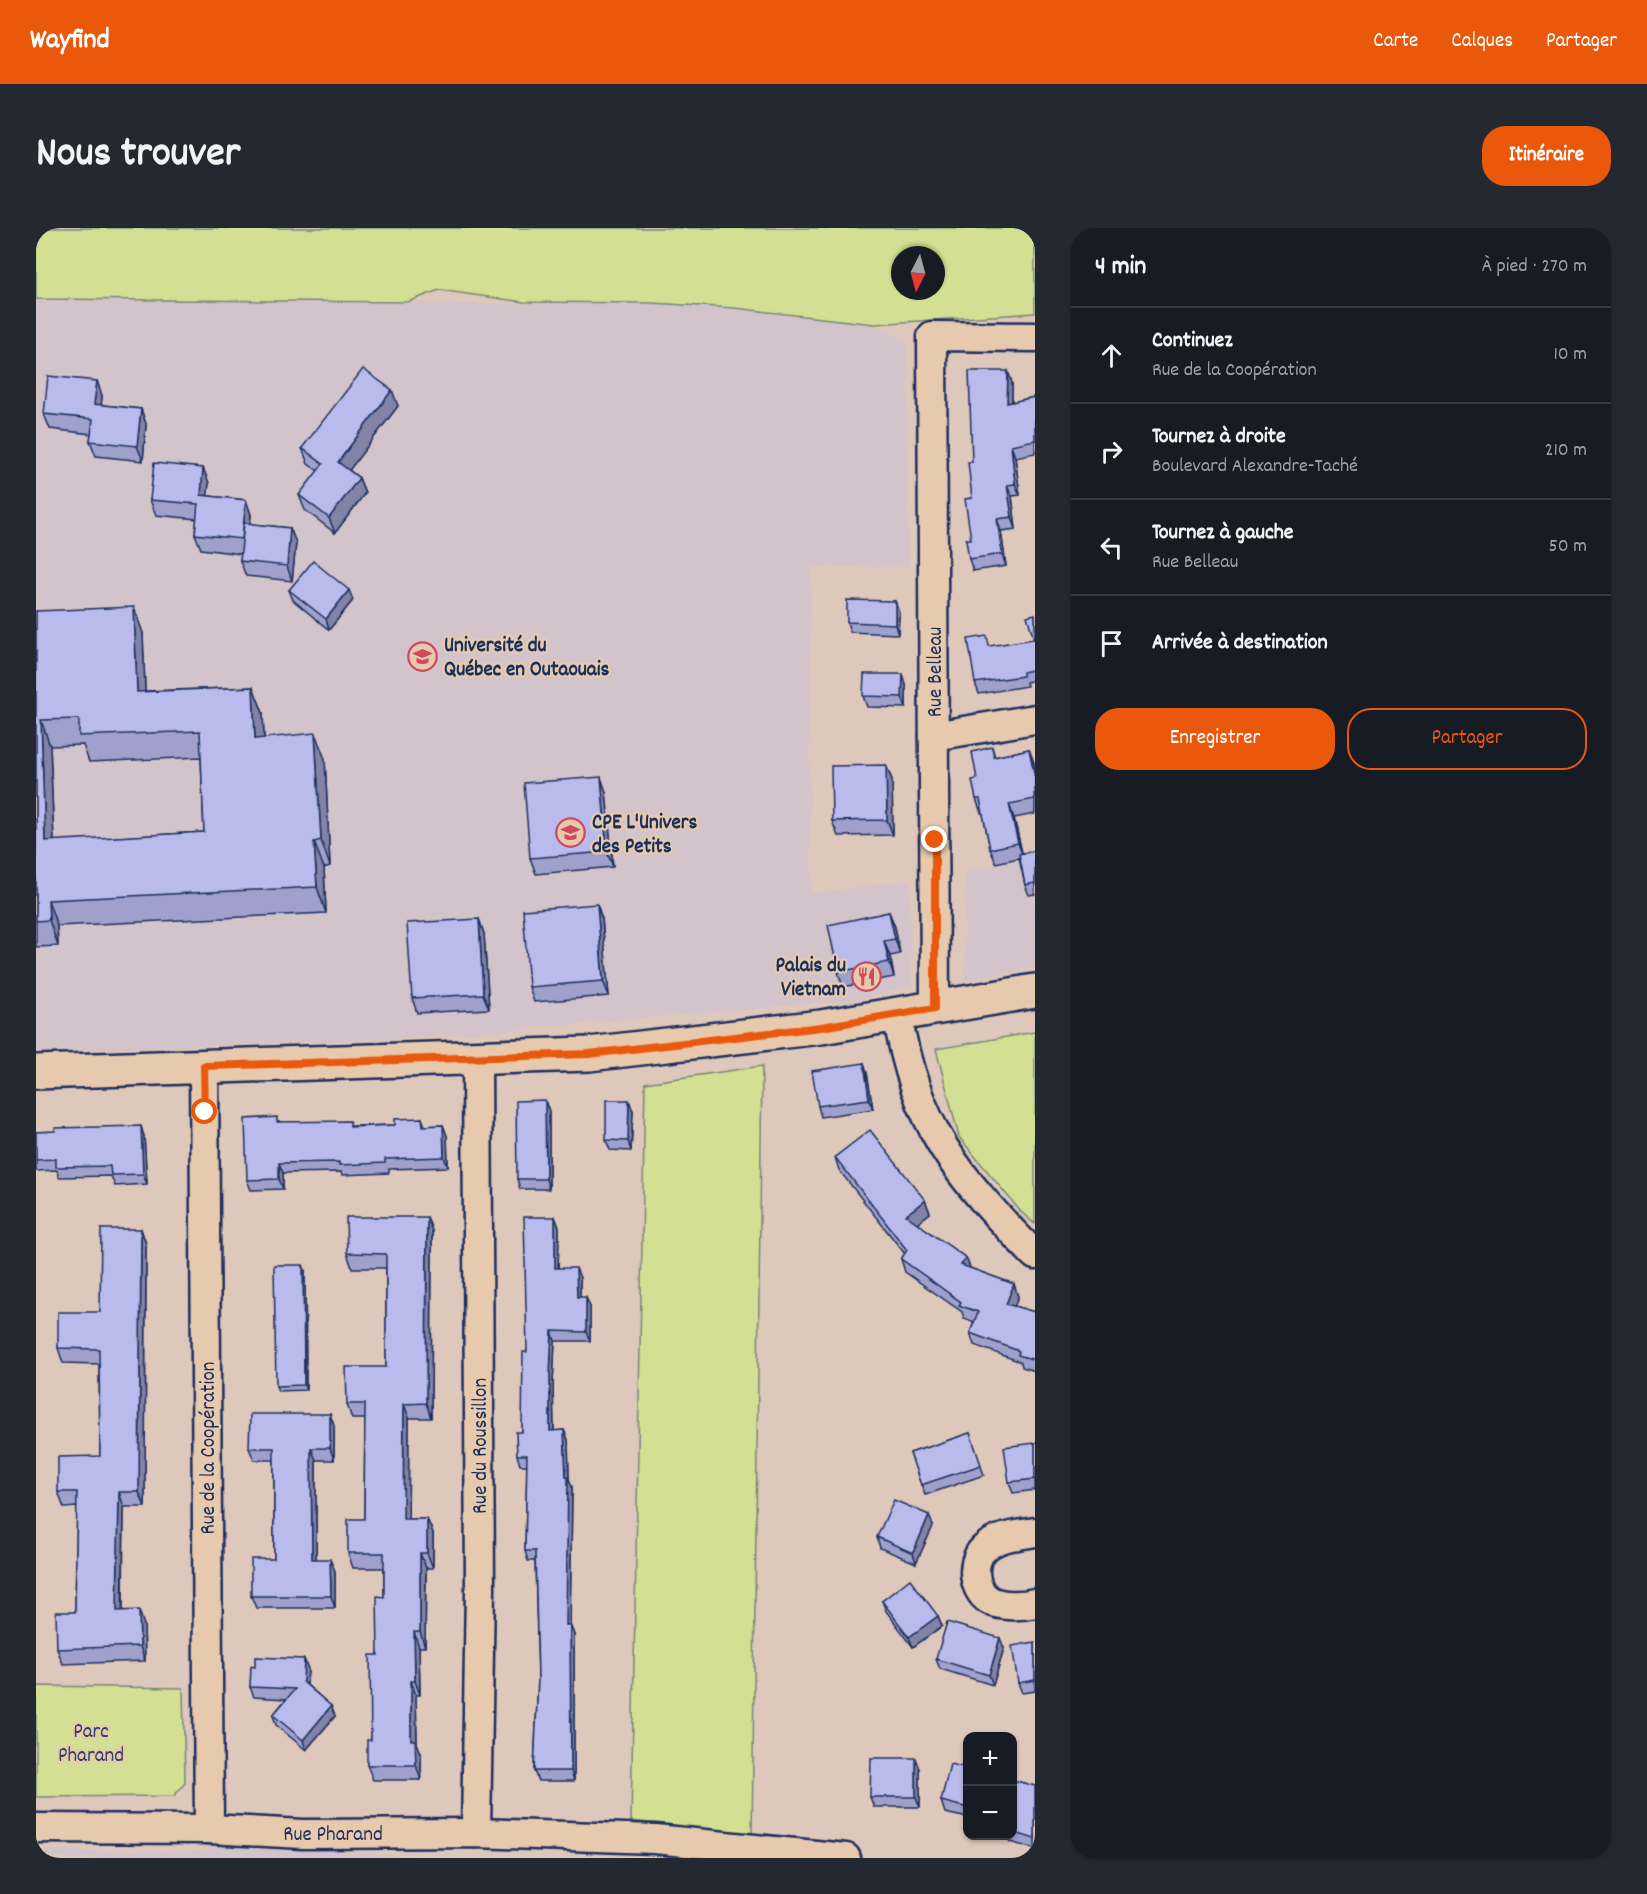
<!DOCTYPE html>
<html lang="fr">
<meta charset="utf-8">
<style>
:root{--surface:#171b24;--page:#242831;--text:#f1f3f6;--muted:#9ea1a6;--line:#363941;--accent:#ea580c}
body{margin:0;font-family:Dekko,sans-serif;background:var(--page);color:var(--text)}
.controls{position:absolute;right:18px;bottom:18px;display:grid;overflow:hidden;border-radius:12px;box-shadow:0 2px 4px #0004}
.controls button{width:54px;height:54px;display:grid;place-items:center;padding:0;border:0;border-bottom:2px solid var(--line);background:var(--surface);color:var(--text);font:30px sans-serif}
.compass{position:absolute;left:855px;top:18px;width:54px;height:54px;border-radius:50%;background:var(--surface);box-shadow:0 2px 4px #0004;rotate:186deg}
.stop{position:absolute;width:18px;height:18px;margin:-14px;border:4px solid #ea580c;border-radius:50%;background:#fff}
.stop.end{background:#ea580c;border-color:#fff;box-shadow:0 2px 6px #0008}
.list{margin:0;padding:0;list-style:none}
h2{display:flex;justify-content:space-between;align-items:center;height:78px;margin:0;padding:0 24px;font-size:26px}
h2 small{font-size:20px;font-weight:400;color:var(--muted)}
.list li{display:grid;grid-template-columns:39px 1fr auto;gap:18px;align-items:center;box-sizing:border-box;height:96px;padding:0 24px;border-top:2px solid var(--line)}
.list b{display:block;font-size:22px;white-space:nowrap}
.list p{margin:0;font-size:20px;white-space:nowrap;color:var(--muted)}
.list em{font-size:20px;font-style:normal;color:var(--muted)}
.actions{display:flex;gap:12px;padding:18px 24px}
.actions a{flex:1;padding:14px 0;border:2px solid var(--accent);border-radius:24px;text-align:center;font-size:21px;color:var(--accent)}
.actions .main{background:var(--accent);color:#fff}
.icon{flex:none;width:33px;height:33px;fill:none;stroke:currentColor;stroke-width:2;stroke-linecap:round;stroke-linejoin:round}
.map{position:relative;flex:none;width:999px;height:1630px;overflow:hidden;border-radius:24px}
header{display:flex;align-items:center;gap:36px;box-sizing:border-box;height:84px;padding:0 30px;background:var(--accent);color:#fff}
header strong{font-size:28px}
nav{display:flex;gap:33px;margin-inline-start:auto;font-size:21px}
.intro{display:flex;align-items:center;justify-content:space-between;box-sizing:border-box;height:144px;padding:0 36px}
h1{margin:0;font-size:42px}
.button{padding:15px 27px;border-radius:24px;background:var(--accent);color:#fff;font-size:21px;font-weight:700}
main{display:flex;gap:36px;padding:0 36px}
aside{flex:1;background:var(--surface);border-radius:24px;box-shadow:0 2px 4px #0004}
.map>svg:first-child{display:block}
</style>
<header>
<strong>Wayfind</strong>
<nav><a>Carte</a><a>Calques</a><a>Partager</a></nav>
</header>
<div class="intro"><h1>Nous trouver</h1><a class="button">Itinéraire</a></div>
<main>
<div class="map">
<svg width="999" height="1630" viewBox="0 0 999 1630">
<rect width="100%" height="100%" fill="#dec7bb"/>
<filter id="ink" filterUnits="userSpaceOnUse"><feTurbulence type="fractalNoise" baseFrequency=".0167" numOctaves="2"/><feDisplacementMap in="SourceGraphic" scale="12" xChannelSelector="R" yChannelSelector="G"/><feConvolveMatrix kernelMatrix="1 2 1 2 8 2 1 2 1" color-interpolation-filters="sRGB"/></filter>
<g filter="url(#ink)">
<g fill="#d3c3ca">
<polygon points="18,70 422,76 616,75 698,80 838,96 871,114 872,338 775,339 773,519 775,666 873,652 875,758 822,771 381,810 0,823 0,71"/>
<polygon points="999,630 999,740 929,751 929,643"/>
<polygon points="173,1590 308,1593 309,1625 393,1630 0,1630 0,1623 172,1623"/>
</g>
<g fill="#d3df92" stroke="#778778" stroke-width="1.5" fill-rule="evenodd">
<path d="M0 0H999V85L838 96 698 80 616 75 488 74 403 62 372 74 0 71ZM864 27H900V63H864Z"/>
<polygon points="999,804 999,996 985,984 923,909 900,821"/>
<polygon points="726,838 716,1606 595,1593 609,855"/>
<polygon points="0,1458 147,1460 149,1555 138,1568 0,1569"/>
</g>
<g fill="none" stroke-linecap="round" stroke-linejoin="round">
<defs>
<g id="minor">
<polyline points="898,508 999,491"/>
<polyline points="899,780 896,108 999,109"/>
<path d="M861 785C880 899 920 947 999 1027"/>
<polyline points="168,838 173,1601"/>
<path d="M999 1304C983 1307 963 1308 950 1319 934 1331 936 1361 953 1372 965 1379 986 1378 999 1375"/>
<polyline points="0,1600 173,1601 267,1606 440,1605 619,1611 810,1630"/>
<polyline points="440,1605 444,1361 441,831"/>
</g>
<polyline id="secondary" points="0,844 553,826 785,799 999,763"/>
</defs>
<use href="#minor" stroke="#1b2f5e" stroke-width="33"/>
<use href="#secondary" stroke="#1b2f5e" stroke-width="38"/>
<use href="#minor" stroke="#e7caae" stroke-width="28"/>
<use href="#secondary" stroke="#e7caae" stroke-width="33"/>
</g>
<g fill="#9fa1cc" stroke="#1b2f5e" stroke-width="1.5" fill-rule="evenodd">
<polygon points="972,143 976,155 976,174 999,169 999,225 979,229 984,267 976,268 980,301 965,303 970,338 937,343 933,331 935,311 936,234"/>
<polygon points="61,153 66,168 65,177 105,181 110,196 107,233 60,228 54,213 55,206 14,201 8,186"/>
<polygon points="362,178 313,242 323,250 329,265 299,305 269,282 263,267 282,243 272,236 266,220"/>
<polygon points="167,240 173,255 171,268 210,272 215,287 214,296 254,300 260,315 256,353 210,348 204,333 205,326 165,321 159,306 161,291 120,287 114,272"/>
<polygon points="253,362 317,372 293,402 257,372"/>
<polygon points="859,373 863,384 862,406 814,404 811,394"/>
<path d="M0 383 107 405 109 463 217 459 227 485 228 510 289 531 294 638 288 640 290 685 21 698 22 718 0 719ZM47 517 53 534 165 529 168 604 18 613 14 518Z"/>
<polygon points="999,386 999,452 990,454 991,458 943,466 939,455 955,418 998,411"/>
<polygon points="870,457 870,480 831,479 827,468"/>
<polygon points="956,519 959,529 993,521 998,535 999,540 999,586 978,590 986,625 999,623 999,666 993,667 989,657 983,630 960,635 954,621 947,585 945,585 940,571 941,551"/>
<polygon points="850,537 856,552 857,607 802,608 796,593"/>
<polygon points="570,564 577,639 500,646 494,630"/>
<polygon points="561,676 566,691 573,768 498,774 493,759"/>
<polygon points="853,684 859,699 864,726 854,728 858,749 807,759 802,744"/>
<polygon points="443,691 448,706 453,781 381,785 376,770"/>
<polygon points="828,835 831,845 837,881 785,889 782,878"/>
<polygon points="513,883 513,961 484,961 481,951"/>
<polygon points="597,883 595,923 574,922 570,912"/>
<polygon points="386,890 389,898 407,897 411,908 412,939 353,941 353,945 306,947 305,944 247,945 247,961 215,962 211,952 243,894 316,898 359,897"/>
<polygon points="0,904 108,908 111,956 79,958 75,948 23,949 21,942 0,943"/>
<polygon points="799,929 889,972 894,985 881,995 930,1030 934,1040 978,1056 982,1069 978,1078 999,1084 999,1143 986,1139 985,1134 938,1117 934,1105 938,1094 928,1090 926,1084 869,1044 865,1031 869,1026 803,942"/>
<polygon points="391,989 396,1003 395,1190 373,1190 372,1291 391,1291 397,1305 397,1340 390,1340 389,1419 383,1419 384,1467 380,1467 381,1515 385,1526 385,1552 337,1552 331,1537 335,1512 342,1427 348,1369 348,1340 317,1340 312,1325 328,1291 329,1191 316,1191 311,1176 350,1139 350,1040 316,1040 311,1025"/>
<polygon points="519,989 523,999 522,1040 544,1050 544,1069 554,1079 554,1113 519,1113 517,1155 518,1203 528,1202 532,1212 533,1251 536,1259 534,1397 538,1407 538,1553 502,1553 498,1543 502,1450 499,1333 492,1333 489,1323 491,1237 484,1237 481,1227 486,1204 491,1124"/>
<polygon points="105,1001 110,1016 109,1279 88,1279 87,1382 108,1397 109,1433 27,1436 21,1421 39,1384 41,1279 28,1280 22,1264 64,1228 63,1136 27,1135 22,1120 64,1084"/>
<polygon points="269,1042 270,1162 242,1163 240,1158"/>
<polygon points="294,1186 298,1198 298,1232 280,1232 280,1331 299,1343 299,1380 220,1380 215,1368 238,1331 238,1232 218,1232 213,1220"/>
<polygon points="934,1205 948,1247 889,1267 874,1225"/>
<polygon points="999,1215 999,1262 977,1265 973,1254"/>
<polygon points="897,1298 880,1335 844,1320 841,1309"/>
<polygon points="846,1373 902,1388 906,1398 877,1419 850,1383"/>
<polygon points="999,1414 999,1463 986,1465 982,1455"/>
<polygon points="968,1420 957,1457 904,1441 900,1431"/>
<polygon points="268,1431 272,1441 271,1457 295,1478 299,1488 270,1522 240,1497 237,1487 250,1471 218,1469 214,1459 219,1439"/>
<polygon points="932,1540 932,1590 909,1585 905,1573"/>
<polygon points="884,1541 884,1579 838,1579 834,1569"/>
<polygon points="976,1552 999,1558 999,1621 974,1614 971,1608 976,1608"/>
</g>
<g fill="#8283a6" stroke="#1b2f5e" stroke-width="1.5">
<polygon points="972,143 976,155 976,187 971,175"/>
<polygon points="61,153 66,168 64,191 58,176"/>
<polygon points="356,162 362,178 308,249 302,234"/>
<polygon points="105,181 110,196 107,233 101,218"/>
<polygon points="975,217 979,229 984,267 979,256"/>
<polygon points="167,240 173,255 170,282 165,267"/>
<polygon points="323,250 329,265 299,305 293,290"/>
<polygon points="971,257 976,268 980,301 976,289"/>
<polygon points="210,272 215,287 211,326 206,311"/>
<polygon points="961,291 965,303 970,338 966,326"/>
<polygon points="254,300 260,315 256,353 251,338"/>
<polygon points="313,362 317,372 293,402 290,391"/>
<polygon points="859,373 863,384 862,406 859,396"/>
<polygon points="98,379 107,405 110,490 101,464"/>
<polygon points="867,446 870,457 870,480 866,469"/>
<polygon points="217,459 227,485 229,537 219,511"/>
<polygon points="5,492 14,518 19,639 9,613"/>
<polygon points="279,505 289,531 294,638 285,612"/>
<polygon points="993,521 998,535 999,550"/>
<polygon points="850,537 856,552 857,607 851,592"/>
<polygon points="565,549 570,564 577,639 571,624"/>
<polygon points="973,576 978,590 987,629 982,615"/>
<polygon points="278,614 288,640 290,685 281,659"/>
<polygon points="12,672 21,698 22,718 13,692"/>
<polygon points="561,676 566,691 573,768 567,753"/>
<polygon points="853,684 859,699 864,726 859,711"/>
<polygon points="443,691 448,706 453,781 447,766"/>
<polygon points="848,713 854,728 858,749 853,734"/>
<polygon points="828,835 831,845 837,881 833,871"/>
<polygon points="509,872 513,883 513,961 510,951"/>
<polygon points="593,872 597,883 595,923 592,913"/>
<polygon points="407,897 411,908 412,939 408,929"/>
<polygon points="105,898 108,908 111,956 107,946"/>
<polygon points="243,935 247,945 247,961 243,951"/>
<polygon points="889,972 894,985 875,1000 870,987"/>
<polygon points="391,989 396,1003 395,1190 390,1175"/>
<polygon points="519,989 523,999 522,1050 519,1040"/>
<polygon points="105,1001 110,1016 109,1279 103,1264"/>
<polygon points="930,1030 935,1042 925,1037"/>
<polygon points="267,1037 269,1042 270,1162 268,1157"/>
<polygon points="540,1040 544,1050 544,1079 541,1069"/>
<polygon points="978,1056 982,1069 975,1088 970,1076"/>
<polygon points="550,1069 554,1079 554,1113 550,1104"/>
<polygon points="516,1103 519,1113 517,1155 518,1213 514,1203 514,1146"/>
<polygon points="368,1176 373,1190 372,1305 367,1291"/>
<polygon points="294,1186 298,1198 298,1232 294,1220"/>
<polygon points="528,1202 532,1212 533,1251 536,1259 534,1407 530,1397 530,1249"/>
<polygon points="275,1220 280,1232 280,1343 276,1331"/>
<polygon points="83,1264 88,1279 86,1398 81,1383"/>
<polygon points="893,1287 897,1298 880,1335 877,1325"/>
<polygon points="391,1291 397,1305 397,1340 391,1325"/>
<polygon points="384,1325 390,1340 389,1419 384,1404"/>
<polygon points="294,1331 299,1343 299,1380 295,1368"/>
<polygon points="103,1382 108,1397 109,1433 104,1418"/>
<polygon points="902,1388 906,1398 877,1419 873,1409"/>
<polygon points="534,1397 538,1407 538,1553 535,1543"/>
<polygon points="378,1404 383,1419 384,1467 379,1453"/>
<polygon points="964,1410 968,1420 957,1457 953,1447"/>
<polygon points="268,1431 272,1441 270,1464 267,1454"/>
<polygon points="375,1453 380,1467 381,1515 385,1526 385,1552 380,1537 375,1512"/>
<polygon points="295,1478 299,1488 270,1522 267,1512"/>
<polygon points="880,1530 884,1541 884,1579 880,1569"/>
</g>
<g fill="#b9bbed" stroke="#1b2f5e" stroke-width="1.5" fill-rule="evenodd">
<polygon points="327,141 356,162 302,234 323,250 293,290 263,267 287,236 266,220"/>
<polygon points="933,143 972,143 971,175 999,169 999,212 975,217 979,256 971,257 976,289 961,291 966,326 933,331 930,311 935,311 929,271 936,270 932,234 936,234"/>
<polygon points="12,148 61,153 58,176 105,181 101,218 54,213 57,191 8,186"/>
<polygon points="118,235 167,240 165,267 210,272 206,311 159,306 162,276 114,272"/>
<polygon points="208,295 254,300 251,338 204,333"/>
<polygon points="277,333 313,362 290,391 253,362"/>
<polygon points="811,372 859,373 859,396 811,394"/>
<path d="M98 379 101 464 217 459 219 511 279 505 285 612 278 614 281 659 12 672 13 692 0 693V383ZM43 491V508L164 503 168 604 9 613 5 492Z"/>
<polygon points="999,386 999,441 987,444 987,448 939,455 932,411 951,408 953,418 998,411 991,388"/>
<polygon points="828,446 867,446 866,469 827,468"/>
<polygon points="956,519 958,529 993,521 999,550 999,566 998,566 999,571 973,576 982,615 954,621 944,571 940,571 936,552 941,551 936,524"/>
<polygon points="850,537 851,592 796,593 795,538"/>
<polygon points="565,549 571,624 494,630 488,555"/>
<polygon points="999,623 999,655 989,657 983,626"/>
<polygon points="561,676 567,753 493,759 487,682"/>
<polygon points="853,684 859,711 848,713 853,734 802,744 792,697"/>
<polygon points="443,691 447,766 376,770 371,695"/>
<polygon points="828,835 833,871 782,878 776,843"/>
<polygon points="509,872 510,951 481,951 480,873"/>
<polygon points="570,872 593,872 592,913 570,912"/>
<polygon points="241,889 241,894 314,893 314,899 359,897 359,891 386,890 387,898 407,897 408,929 349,931 349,935 303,937 303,934 243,935 243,951 211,952 209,891"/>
<polygon points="105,898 107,946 75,947 74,938 20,939 20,931 0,932 0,904 19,903 19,900"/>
<polygon points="834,902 889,972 870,987 930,1030 925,1037 978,1056 970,1076 999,1084 999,1132 982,1127 983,1123 934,1105 942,1084 923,1077 925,1074 865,1031 871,1022 799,929"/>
<polygon points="310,989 391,989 390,1175 368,1176 367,1291 391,1291 391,1325 384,1325 384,1404 378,1404 379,1453 375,1453 375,1512 379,1512 380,1537 331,1537 331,1512 335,1512 334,1427 342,1427 341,1368 348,1369 348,1325 312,1325 312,1291 328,1291 329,1176 311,1176 310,1139 350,1139 350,1026 311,1025"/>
<polygon points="488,989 519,989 519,1040 540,1040 541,1069 550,1069 550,1104 516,1103 514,1146 514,1203 528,1202 530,1249 532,1249 530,1397 534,1397 535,1543 498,1543 502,1450 499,1323 489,1323 491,1227 481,1227 480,1204 486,1204 487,1124 491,1124"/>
<polygon points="65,1001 105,1001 103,1264 83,1264 81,1383 103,1382 104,1418 21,1421 20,1384 39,1384 41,1264 22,1264 22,1229 64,1228 63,1121 22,1120 22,1084 64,1084"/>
<polygon points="238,1037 267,1037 268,1157 240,1158"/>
<polygon points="214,1186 294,1186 294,1220 275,1220 276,1331 294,1331 295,1368 215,1368 215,1331 238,1331 238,1220 213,1220"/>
<polygon points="934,1205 945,1237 885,1257 874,1225"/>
<polygon points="999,1215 999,1251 973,1254 968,1219"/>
<polygon points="858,1272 893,1287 877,1325 841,1309"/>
<polygon points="874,1351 902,1388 873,1409 846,1373"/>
<polygon points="911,1394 964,1410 953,1447 900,1431"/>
<polygon points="999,1414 999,1452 982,1455 976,1418"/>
<polygon points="219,1429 268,1431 267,1454 295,1478 267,1512 237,1487 259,1461 214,1459 215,1438 219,1439"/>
<polygon points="835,1530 880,1530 880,1569 834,1569"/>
<polygon points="914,1536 932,1540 932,1580 905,1573"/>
<polygon points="976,1552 999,1558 999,1611 976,1604"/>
</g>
</g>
<g fill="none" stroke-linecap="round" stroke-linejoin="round" filter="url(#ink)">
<polyline stroke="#ea580c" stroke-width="8" points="169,884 168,838 553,826 785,799 899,780 899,612"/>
</g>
<defs>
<symbol id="university-ring" viewBox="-11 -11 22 22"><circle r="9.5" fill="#e7caae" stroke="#d1495b" stroke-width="1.5"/><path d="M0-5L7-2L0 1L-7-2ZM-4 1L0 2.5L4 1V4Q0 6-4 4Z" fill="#d1495b"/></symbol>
<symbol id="school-ring" viewBox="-11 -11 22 22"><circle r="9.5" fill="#e7caae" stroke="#d1495b" stroke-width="1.5"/><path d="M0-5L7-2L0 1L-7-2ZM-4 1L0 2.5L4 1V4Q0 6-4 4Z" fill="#d1495b"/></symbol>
<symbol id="restaurant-ring" viewBox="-11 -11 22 22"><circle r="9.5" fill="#e7caae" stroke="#d1495b" stroke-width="1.5"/><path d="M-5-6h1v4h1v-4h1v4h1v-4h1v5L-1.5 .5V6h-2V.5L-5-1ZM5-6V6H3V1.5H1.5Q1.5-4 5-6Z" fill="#d1495b"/></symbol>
</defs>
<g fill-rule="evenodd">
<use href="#university-ring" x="370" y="412" width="33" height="33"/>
<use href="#school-ring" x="518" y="588" width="33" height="33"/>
<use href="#restaurant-ring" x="814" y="732" width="33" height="33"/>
</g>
<g text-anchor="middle" stroke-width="4.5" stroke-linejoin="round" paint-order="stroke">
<g font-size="21" font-weight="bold" fill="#1b2f5e" stroke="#e7caae" text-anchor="start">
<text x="408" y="423">Université du<tspan x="408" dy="24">Québec en Outaouais</tspan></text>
<text x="556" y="600">CPE L'Univers<tspan x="556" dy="24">des Petits</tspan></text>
<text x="810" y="743" text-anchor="end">Palais du<tspan x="810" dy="24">Vietnam</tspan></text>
</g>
<g font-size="21" fill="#1b2f5e" stroke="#e7caae">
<text transform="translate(898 444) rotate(-90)" y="7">Rue Belleau</text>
<text transform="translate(443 1218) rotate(-90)" y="7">Rue du Roussillon</text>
<text transform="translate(171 1220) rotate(-90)" y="7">Rue de la Coopération</text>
<text x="297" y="1612">Rue Pharand</text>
</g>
<g font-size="21" fill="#2d4163" stroke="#e7caae">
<text x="55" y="1509">Parc<tspan x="55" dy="24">Pharand</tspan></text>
</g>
</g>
</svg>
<div class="controls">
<button>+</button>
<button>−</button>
</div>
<svg class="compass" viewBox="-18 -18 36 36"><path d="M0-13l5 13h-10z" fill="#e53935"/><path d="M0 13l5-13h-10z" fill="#9ea1a6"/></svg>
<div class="stop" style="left:169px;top:884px"></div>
<div class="stop end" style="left:899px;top:612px"></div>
</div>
<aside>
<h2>4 min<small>À pied · 270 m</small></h2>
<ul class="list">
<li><svg class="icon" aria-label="ahead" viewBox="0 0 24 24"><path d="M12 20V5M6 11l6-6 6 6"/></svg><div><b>Continuez</b><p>Rue de la Coopération</p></div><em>10 m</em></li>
<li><svg class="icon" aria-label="right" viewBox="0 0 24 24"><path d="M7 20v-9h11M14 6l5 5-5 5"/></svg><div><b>Tournez à droite</b><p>Boulevard Alexandre-Taché</p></div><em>210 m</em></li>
<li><svg class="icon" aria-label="left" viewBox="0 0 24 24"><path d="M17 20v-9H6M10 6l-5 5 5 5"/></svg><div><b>Tournez à gauche</b><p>Rue Belleau</p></div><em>50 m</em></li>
<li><svg class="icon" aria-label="arrive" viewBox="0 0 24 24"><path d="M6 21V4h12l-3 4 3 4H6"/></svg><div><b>Arrivée à destination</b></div></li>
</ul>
<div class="actions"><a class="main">Enregistrer</a><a>Partager</a></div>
</aside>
</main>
